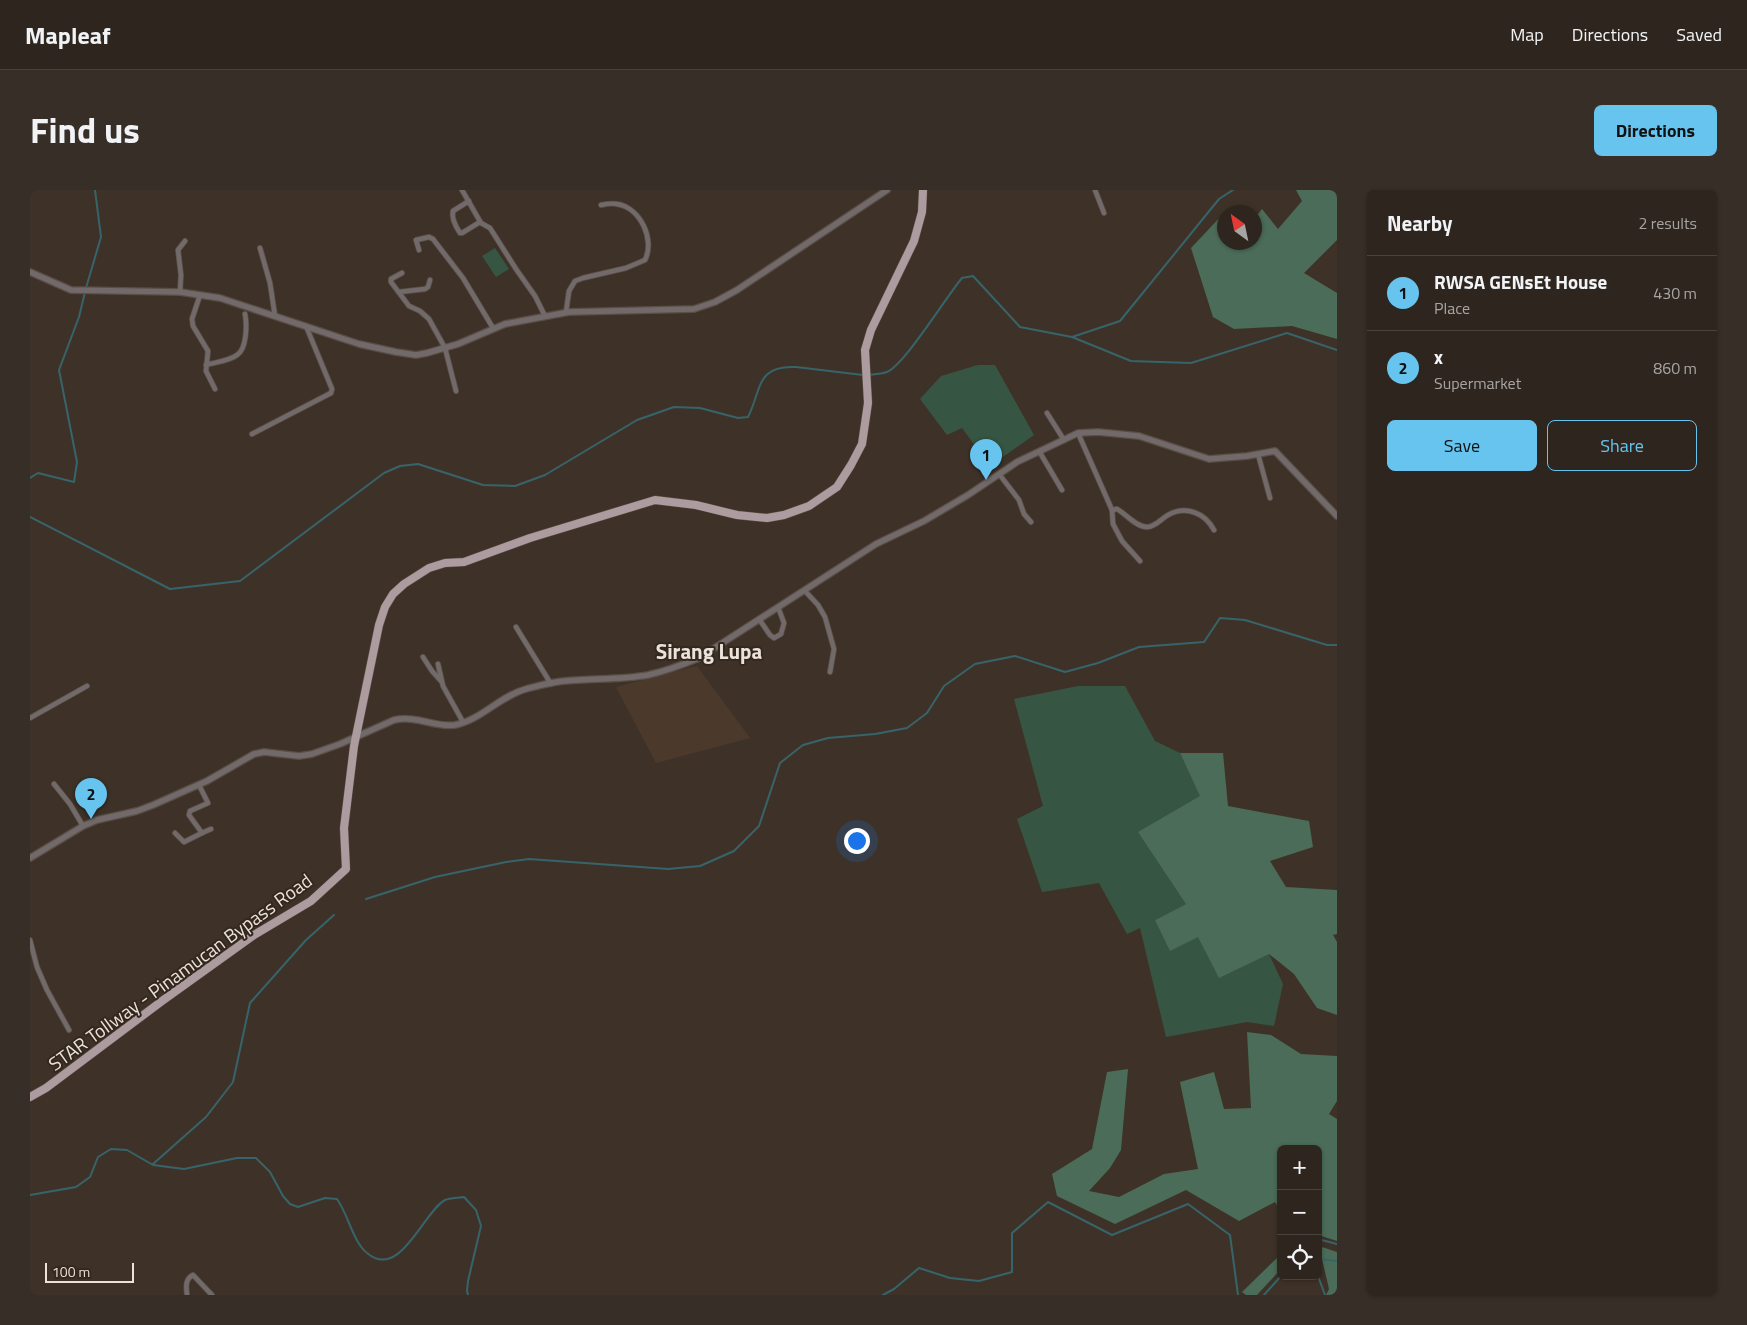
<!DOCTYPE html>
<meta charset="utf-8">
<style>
:root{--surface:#2e261e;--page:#362e27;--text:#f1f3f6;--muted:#a7a5a4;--line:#49433c;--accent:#66c4ef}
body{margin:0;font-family:"Titillium Web",sans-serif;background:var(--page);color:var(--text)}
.controls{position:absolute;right:15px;bottom:15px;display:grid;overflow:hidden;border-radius:8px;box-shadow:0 1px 4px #0004}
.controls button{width:45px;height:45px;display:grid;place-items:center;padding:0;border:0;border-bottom:1px solid var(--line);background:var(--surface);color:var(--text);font:25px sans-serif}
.compass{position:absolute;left:1187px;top:15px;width:45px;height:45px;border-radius:50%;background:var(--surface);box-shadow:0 1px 4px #0004;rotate:327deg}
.scale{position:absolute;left:15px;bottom:12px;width:89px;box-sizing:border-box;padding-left:5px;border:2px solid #eae2db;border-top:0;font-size:14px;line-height:18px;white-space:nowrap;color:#eae2db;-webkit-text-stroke:4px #34281e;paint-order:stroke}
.you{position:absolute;left:826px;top:650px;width:18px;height:18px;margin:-12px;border:4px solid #fff;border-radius:50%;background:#1a73e8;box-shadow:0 0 0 8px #1a73e833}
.badge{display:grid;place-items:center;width:32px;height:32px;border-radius:50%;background:var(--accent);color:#111;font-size:16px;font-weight:700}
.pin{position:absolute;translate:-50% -41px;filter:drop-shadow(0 1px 2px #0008)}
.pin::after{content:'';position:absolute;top:26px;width:18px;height:15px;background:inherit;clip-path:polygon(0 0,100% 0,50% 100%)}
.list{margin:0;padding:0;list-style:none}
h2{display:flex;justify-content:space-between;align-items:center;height:65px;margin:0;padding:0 20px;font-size:21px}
h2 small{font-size:16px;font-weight:400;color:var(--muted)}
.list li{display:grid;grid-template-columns:32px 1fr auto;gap:15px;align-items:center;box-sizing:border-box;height:75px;padding:0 20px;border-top:1px solid var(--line)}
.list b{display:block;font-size:19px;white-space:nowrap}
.list p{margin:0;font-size:16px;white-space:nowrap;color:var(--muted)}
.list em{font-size:16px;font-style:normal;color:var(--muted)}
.actions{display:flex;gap:10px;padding:15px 20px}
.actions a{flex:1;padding:11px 0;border:1px solid var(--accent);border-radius:8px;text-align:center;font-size:18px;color:var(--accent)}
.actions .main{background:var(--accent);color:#111}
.icon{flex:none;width:28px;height:28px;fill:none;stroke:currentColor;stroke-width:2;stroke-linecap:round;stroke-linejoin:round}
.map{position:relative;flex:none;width:1307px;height:1105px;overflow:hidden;border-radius:8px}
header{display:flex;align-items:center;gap:30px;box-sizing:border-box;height:70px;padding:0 25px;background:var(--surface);border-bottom:1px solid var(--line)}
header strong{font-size:24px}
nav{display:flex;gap:28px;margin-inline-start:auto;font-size:18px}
.intro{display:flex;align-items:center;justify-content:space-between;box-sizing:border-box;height:120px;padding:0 30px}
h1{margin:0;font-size:35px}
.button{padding:12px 22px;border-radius:8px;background:var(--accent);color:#111;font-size:18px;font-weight:700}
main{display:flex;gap:30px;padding:0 30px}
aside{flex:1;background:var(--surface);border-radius:8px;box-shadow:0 1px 4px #0004}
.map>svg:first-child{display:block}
</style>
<header>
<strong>Mapleaf</strong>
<nav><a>Map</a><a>Directions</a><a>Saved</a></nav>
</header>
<div class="intro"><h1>Find us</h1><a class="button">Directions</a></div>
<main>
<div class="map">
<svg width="1307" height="1105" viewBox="0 0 1307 1105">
<rect width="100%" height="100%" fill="#3e3228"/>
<polygon fill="#4b392c" points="667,476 720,548 626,573 586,497"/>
<g fill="#365643">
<polygon points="465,58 479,79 466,87 452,66"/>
<polygon points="948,175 965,175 1004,245 960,276 932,238 917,245 890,209 911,186"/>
<polygon points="1048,496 1095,496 1125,551 1150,563 1171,606 1156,714 1125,730 1168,746 1239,764 1253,794 1244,836 1217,832 1136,847 1110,738 1097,744 1069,693 1012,702 987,629 1013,616 984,509"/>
</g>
<g fill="#4a6c58">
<polygon points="1266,0 1307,0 1307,50 1274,83 1307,103 1307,149 1262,136 1204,139 1183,127 1161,58 1194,23 1194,52 1224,52 1225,28 1232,19 1248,39 1272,11"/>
<polygon points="1150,563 1193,563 1198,616 1279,631 1283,657 1240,671 1256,697 1307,700 1307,744 1303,745 1307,752 1307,825 1287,818 1264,784 1239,764 1189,788 1168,747 1140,761 1125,730 1156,714 1108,642 1170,606"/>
<polygon points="1217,842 1241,845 1271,864 1307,866 1307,911 1299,924 1307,929 1307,1051 1288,1045 1288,959 1251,959 1251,1023 1245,1012 1209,1031 1156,1000 1085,1034 1027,1006 1022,984 1062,959 1077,882 1098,879 1091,960 1080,978 1059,1001 1089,1007 1134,984 1168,979 1150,892 1184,882 1194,919 1221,918"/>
<polygon points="1289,1056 1307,1062 1307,1105 1296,1105 1299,1099"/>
<polygon points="1251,1064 1251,1079 1227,1105 1216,1105 1212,1102"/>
</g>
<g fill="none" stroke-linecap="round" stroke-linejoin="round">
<g stroke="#37646a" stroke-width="2">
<polyline points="56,98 71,47 65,0"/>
<polyline points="1042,147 1101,171 1161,173 1257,143 1307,160"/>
<path d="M838 185C844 184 852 184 857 182 875 174 916 107 932 88L943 86 990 137 1042 147 1090 131 1189 9 1203 0"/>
<polyline points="0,288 8,283 44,292 47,272 29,180 49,127 55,102"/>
<path d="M0 327 140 399 210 391 354 283 370 276 388 274 453 295 485 296 515 285 607 230 644 217 670 218 708 228 718 227C732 199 726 175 766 177L833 185"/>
<polyline points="336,709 405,687 476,672 499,669 638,679 670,676 704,661 729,636 750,573 773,555 798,548 845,544 877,538 897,523 914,496 945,474 985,466 1035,482 1068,473 1109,457 1174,452 1190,428 1215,430 1297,455 1307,455"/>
<polyline points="123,974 176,927 203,892 220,813 276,750 304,725"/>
<path d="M0 1005 46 997 60 987 68 967 81 959 97 960 123 975 154 979 207 968H226L240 982 253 1006 260 1014 268 1017 295 1008 307 1009C318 1024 323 1052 337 1063 370 1091 393 1022 415 1010 419 1008 428 1008 434 1007L446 1020 451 1036 438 1091 437 1101 438 1105"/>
<polyline points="1288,1049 1307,1054"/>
<polyline points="1288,1069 1307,1071"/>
<polyline points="1288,1086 1295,1105"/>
<polyline points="853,1105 864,1099 889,1078 920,1088 949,1091 982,1082 982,1043 1018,1012 1082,1045 1158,1014 1200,1045 1208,1105"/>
<polyline points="1234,1105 1251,1086"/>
</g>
<defs>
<g id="minor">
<polyline points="432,0 451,33 460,38 486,79 505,106 515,126"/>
<polyline points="1065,0 1074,23"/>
<path d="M439 11 423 21C421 29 426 37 430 43H432L450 32"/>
<polyline points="230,58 240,93 245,126"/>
<polyline points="389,60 386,50 399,47 403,49 433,88 463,138"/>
<polyline points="372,83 361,89 361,92 379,116 390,121 399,129 415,158 426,201"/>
<polyline points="150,102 151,85 148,60 155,51"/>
<polyline points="369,102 395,99 398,97 400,90"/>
<polyline points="170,105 162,129 163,136 178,161 176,181 185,199"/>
<path d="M536 122 539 101 545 91 553 88 596 78 615 70C625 50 611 18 587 14 582 13 576 14 571 15"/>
<path d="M176 175C186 172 199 171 207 165 217 159 217 134 215 124"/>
<polyline points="1017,223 1034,250"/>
<polyline points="1048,243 1082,320 1083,334 1092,351 1110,371"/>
<polyline points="222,244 301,203 302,199 276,136"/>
<polyline points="1009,261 1032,300"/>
<polyline points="1228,264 1240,308"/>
<polyline points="969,284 989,310 994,324 1001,332"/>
<path d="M1082 320 1087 319C1096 324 1106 337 1117 337 1125 337 1131 329 1138 325 1156 315 1175 323 1184 340"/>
<polyline points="775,401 788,415 795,427 804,459 800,482"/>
<polyline points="729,429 740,445 744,448 751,444 754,433 748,417"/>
<polyline points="486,437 521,494"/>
<polyline points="393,467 402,481 411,491"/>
<polyline points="408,474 413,496 433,532"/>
<polyline points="0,528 57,496"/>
<polyline points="24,594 40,614 53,636"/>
<polyline points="169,595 178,613 160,621 159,625 172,643 181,639"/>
<polyline points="145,643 154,652 172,643"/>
<polyline points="0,750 7,777 17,800 39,840"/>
<path d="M157 1105C156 1097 155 1089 163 1085L182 1105"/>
</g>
<g id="tertiary">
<polyline points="0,82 41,100 150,102 190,108 329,154 366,162 386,165 397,163 428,154 475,134 539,122 664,119 685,112 707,100 857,0"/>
<path d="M0 668 53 636 67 630 107 621 123 615 177 591 224 564 234 562 269 566 282 564 310 554 364 530C388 525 405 538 425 535 451 530 470 506 496 499 508 496 521 492 534 491 562 488 590 490 618 485 636 481 652 475 669 468L846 354 894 331 938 305 987 272 1048 243 1068 242 1109 246 1179 269 1217 266 1245 261 1307 326"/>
</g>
<polyline id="primary" points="0,907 16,898 132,811 224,745 281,711 316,679 314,638 324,556 349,435 355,417 363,404 374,394 399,378 415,373 434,372 500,348 625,310 666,315 707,325 737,328 754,325 779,316 807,297 821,275 832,254 838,213 835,160 841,140 884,51 892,22 893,0"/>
</defs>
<use href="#minor" stroke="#5a4e45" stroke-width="6"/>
<use href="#tertiary" stroke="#5a4e45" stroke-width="8"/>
<use href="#primary" stroke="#5a4e45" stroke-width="9"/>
<use href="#minor" stroke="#71696a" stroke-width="4.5"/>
<use href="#tertiary" stroke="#71696a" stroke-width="5.5"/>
<use href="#primary" stroke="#ac9b9f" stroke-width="8"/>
</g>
<g text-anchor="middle" stroke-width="4" stroke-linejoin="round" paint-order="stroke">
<g font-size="19" fill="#eae2db" stroke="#34281e">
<text transform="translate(150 782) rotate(-36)" y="7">STAR Tollway - Pinamucan Bypass Road</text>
</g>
<g font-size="21" font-weight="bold" fill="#eae2db" stroke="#34281e">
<text x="679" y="469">Sirang Lupa</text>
</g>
</g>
</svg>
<div class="controls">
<button>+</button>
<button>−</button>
<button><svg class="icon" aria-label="locate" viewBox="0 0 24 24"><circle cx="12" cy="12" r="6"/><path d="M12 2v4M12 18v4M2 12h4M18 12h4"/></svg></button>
</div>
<svg class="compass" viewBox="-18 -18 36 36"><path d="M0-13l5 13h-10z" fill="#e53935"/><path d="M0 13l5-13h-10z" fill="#a7a5a4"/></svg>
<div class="scale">100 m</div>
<div class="you"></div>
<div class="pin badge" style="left:956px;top:290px">1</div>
<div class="pin badge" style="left:61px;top:629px">2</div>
</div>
<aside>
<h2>Nearby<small>2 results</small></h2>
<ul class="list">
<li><span class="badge">1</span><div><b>RWSA GENsEt House</b><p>Place</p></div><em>430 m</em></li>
<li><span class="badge">2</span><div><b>x</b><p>Supermarket</p></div><em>860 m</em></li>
</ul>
<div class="actions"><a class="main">Save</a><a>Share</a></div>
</aside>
</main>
